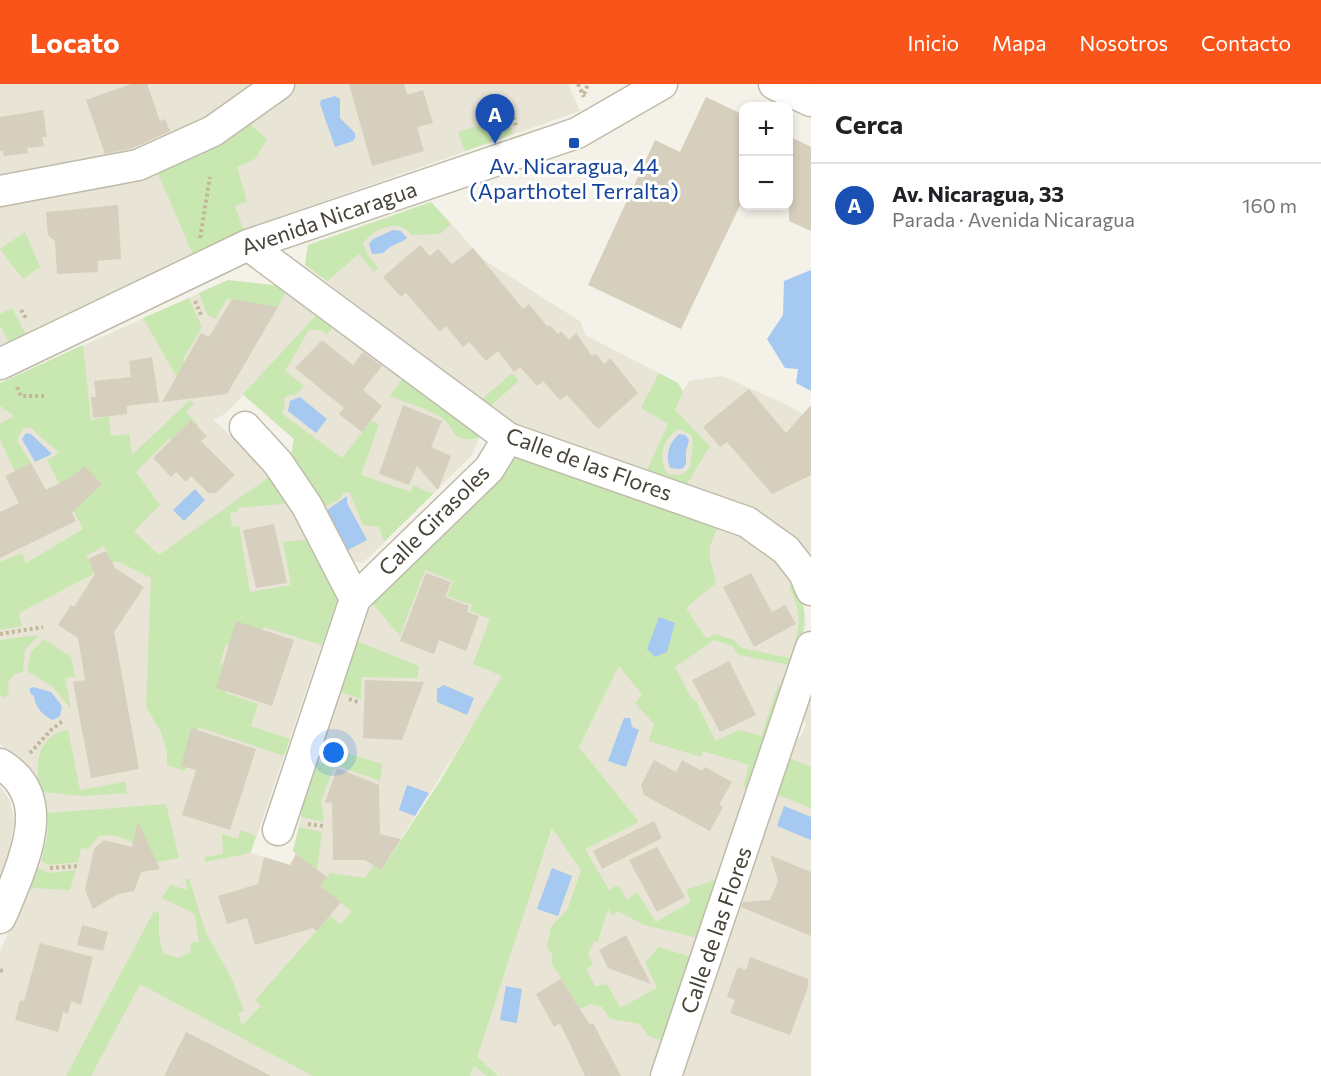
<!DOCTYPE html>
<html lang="es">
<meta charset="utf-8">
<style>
:root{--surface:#fff;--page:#f2f2f2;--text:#202124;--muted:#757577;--line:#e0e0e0;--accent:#f9551a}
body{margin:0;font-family:Commissioner,sans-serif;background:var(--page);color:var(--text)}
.controls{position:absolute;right:18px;top:18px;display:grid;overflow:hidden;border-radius:12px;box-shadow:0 3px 9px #0003}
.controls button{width:54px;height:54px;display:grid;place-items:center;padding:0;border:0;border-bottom:2px solid var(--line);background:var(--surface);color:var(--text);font:30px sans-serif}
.you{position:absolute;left:334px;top:669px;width:21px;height:21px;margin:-15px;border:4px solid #fff;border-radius:50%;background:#1a73e8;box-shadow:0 0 0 9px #1a73e833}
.badge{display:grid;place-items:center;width:39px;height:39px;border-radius:50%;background:var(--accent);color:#fff;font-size:20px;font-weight:700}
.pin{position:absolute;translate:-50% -50px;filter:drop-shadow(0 2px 3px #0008)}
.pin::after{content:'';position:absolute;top:32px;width:21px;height:18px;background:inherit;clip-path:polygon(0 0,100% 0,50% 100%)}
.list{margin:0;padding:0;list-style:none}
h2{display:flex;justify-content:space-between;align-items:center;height:78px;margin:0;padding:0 24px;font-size:26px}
h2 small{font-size:20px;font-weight:400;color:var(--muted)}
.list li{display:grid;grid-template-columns:39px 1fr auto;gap:18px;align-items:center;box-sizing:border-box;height:84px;padding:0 24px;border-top:2px solid var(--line)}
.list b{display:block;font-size:22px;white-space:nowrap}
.list p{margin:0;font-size:20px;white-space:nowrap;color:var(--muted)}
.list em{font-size:20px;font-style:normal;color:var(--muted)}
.map{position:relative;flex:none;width:811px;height:992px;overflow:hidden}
header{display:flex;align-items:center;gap:36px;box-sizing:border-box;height:84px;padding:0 30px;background:var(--accent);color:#fff}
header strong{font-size:28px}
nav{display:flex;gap:33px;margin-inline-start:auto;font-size:21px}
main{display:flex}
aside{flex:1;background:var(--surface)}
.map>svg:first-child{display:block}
</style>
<header>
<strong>Locato</strong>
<nav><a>Inicio</a><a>Mapa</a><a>Nosotros</a><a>Contacto</a></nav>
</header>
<main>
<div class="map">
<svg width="811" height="992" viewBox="0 0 811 992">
<rect width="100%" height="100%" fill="#f4f2e8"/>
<g fill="#e8e4d6">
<polygon points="0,0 268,0 255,10 138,68 0,98"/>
<polygon points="292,0 568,0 580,27 282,132 226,155 194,173 0,262 0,117 157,90 156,84"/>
<polygon points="431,118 484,176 581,238 585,251 678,299 683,307 689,297 722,292 781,318 811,334 811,479 790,452 760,429 511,340 305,181 308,161"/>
<polygon points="228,196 292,203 476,346 479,354 472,371 363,479 345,477 289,383 294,355 243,311 225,330 213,336 262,380 286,409 337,516 251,769 290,781 296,771 293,767 303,724 302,715 362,537 383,504 426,462 534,530 492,612 357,823 338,992 0,992 0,867 40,781 49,743 44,710 35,691 0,660 0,299"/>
<polygon points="681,427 754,455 786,485 804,524 806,541 649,992 470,992 579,663 619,582"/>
<polygon points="811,611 811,992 674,992 797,652 800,654 803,648 806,639 802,637"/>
<polygon points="0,702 10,717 14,738 9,769 0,793"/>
</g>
<g fill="#c9e8b1" fill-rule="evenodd">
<polygon points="264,22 269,27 251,41 267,55 255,75 237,83 247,118 235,122 244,147 194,173 157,87"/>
<polygon points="507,33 513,50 465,67 458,48"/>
<path d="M431 118 451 140 440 150 411 151C400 132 371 146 363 160L367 170 378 184 374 188 359 170 327 197 305 181 308 161Z"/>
<polygon points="25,148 40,183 23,195 0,165"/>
<polygon points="228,196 288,203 278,223 227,215 215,235 207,230 199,209"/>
<polygon points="189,214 202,243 183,276 188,280 179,297 143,234"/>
<polygon points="12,224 26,250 9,258 0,242 0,230"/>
<polygon points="321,226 336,237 327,251 320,246 309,246 285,287 304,302 296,311 289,311 284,315 285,324 281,329 342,374 371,337 379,340 361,391 411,408 413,401 433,410 384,458 379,443 363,441 350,409 344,408 340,415 318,426 289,383 294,355 243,310"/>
<polygon points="83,261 91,336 109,332 111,352 129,350 132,371 190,316 194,320 186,328 198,341 177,361 170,354 136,388 160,421 134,447 159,471 272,391 293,419 238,424 238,428 230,429 232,443 239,442 250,508 291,501 283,458 312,455 332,494 337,516 322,561 263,543 260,554 244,564 226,560 220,579 232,584 226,609 258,620 251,642 290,655 284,672 199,643 185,687 167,681 167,668 161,648 146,623 151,494 117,477 112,479 104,462 86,472 95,489 19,529 22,542 0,546 0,478 22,469 26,479 83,445 47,376 59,369 30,343 22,345 17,357 31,379 15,387 0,356 0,340 14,332 0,322 0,299"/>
<polygon points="512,289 519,297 489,323 481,316"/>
<path d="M659 289 678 299 683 308 675 326 710 362 685 403 646 388 668 340 641 324ZM679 345 691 351C694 358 691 374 690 383 684 392 677 392 668 390 657 373 662 355 679 345Z"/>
<path d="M405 291 476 346 479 354C449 360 456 343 442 334 427 324 406 319 390 312Z"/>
<path d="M519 369 719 442C704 469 710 471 716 499L686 524 706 554 715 550 734 556 742 564 790 574C800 547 803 529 789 503L795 499C811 531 803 550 794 582L739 571 732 562 714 556 675 583 691 614 696 617 715 657 739 646 761 652 778 601 786 603 750 705 743 703 749 681 703 667 701 673 649 657 654 640 635 619 642 611 619 582 579 663 639 738 585 765 609 806 618 801 627 816 637 808 656 838 691 818 686 806 719 794 698 854 644 841 617 827 613 833 608 825 598 857 593 859 588 870 593 881 586 885 595 902 607 900 620 924 657 904 645 878 659 863 691 873 662 957 647 951 640 940 610 935 602 923 590 920 580 925 551 878 553 872 547 863 551 843 568 824 581 786 552 744 477 973 498 992H487L474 982 470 992H313L140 900 91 992H66L154 827 159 829V852L163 869 177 874 190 869 191 859 199 858 195 830 162 814 170 801 188 806 185 795H189L206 849 231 893 244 927 238 930 242 941 261 922 255 916 330 832 340 840 352 828 320 802 330 789 365 794 374 781 381 786 440 697 502 592 473 580 490 535 470 527 472 521 447 512 453 497 425 486 400 552 372 519Z"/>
<polygon points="39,551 25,566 23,588 14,590 8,598 9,608 5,614 0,611 0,556"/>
<polygon points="44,555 71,573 75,593 65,594 71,625 53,603 27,587 31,568"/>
<polygon points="356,557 419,582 417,594 361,593 361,615 339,607"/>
<path d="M68 646 80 706 125 698 127 709 82 712 43 708C32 685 37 650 68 646Z"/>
<polygon points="343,668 382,680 380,697 338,682"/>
<polygon points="789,674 811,683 811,724 776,710"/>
<polygon points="315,677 334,684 321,716 324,738 301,733 302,715"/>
<path d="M166 720 179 774 152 779C136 760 126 749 99 752L88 765 81 764 78 778 49 781 41 777 47 753 48 729Z"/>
<polygon points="299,743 322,748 317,786 293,767"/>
<polygon points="241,746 256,752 250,769 205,778 204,773 223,770 222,750 238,755"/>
<polygon points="38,784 48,789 76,786 70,806 31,804"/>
</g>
<g fill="#a5c9f0">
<polygon points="335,12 340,15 340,34 355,49 355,54 353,57 335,63 320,20 321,16"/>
<path d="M393 146 401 147 407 154C400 160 393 159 383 169L372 170 369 160 373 155Z"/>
<polygon points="811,186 811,307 796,299 798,285 785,284 767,255 783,231 784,197"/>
<polygon points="300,313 327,335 316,349 288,327 290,317"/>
<polygon points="26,349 31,350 52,370 35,378 22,355"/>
<path d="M679 350 685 351 689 356 686 367V380L682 385 670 384C665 371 669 359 679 350Z"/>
<polygon points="195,405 205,416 184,437 173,426"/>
<polygon points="347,412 347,419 367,456 348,466 326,427"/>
<polygon points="659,533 675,539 667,568 655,573 647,565"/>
<polygon points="444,601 474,614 467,631 437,618 437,605"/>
<path d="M33 603 51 608 62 622 60 632 53 636C43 632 35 623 34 612L30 609V604Z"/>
<polygon points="624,634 630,634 632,643 639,646 626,683 608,677"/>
<polygon points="407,701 429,709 415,732 399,726"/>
<polygon points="784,722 811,733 811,756 777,742"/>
<polygon points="552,784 572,792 558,832 537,825"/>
<polygon points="506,902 522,905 517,939 500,936"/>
</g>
<g fill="#d6cfbd">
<polygon points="131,0 147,0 160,37 165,35 170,47 133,64 105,70 86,16"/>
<polygon points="349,0 404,0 407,11 423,6 433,39 417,43 424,67 372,82"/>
<polygon points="706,13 744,31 744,113 681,245 588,201 655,56 680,68"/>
<polygon points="43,26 47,53 42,53 44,62 27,64 28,69 4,72 3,67 0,67 0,33"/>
<polygon points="789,52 811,63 811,147 789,137"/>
<polygon points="118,121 121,175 98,177 98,188 57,190 55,157 48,151 46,128"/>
<polygon points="420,161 430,172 438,165 452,180 473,164 523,225 529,220 548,243 550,241 558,250 561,247 569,256 576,249 592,272 596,270 604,280 610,274 638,309 598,345 567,311 560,316 543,297 537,302 520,283 514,288 498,267 486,277 469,258 463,263 446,242 440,248 406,209 401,213 383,193"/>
<polygon points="232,215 278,223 227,310 162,318 201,249 209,253"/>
<polygon points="322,256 353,281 363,268 382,282 363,306 382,322 362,348 339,330 344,324 295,284"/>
<polygon points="152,273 159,318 127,322 127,330 93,334 91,313 96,313 94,297 131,293 129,277"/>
<polygon points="749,305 786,349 811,321 811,391 772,410 727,358 720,363 703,343"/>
<polygon points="403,321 442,337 431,363 451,372 438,406 417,382 409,401 379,390"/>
<polygon points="191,336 207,352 201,357 235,391 216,409 208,409 191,392 186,398 176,388 171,393 153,374"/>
<polygon points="31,379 46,406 73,392 85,382 102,400 72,429 76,437 0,474 0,428 19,419 5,392"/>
<polygon points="274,440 287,499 256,504 243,446"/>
<polygon points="106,467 115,484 144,503 114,548 139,685 91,694 73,598 85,596 78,554 58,541 71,521 74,523 95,490 88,475"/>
<polygon points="426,489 451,498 445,513 469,522 467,528 479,532 466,567 439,556 434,570 400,557"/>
<polygon points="751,489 772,528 785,521 796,540 754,563 723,503"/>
<polygon points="236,537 294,556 272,622 216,604"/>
<polygon points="729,577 756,631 720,648 692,596"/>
<polygon points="365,596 424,598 402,656 363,654"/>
<polygon points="191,644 256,665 230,746 182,731 196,686 181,682"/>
<polygon points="654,676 676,688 682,676 702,687 705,683 732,698 719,721 723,723 710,747 644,711 641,701"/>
<polygon points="337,684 379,701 380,750 401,755 381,786 365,776 333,776 332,718 325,719"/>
<polygon points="654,737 662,754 602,785 593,767"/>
<polygon points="138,738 160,785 141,788 134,807 118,810 93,825 85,806 94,765 104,756 132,763"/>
<polygon points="657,763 685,813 657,828 629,776"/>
<polygon points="296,770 327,793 320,802 341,818 317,847 313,844 255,861 247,834 227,840 218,812 258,800 264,773 290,781"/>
<polygon points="770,771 811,788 811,852 741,823 743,818 770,816 778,797"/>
<polygon points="82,841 108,848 103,867 77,861"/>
<polygon points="626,851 651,900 608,884 599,866"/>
<polygon points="40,859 93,873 81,921 71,917 68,930 63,928 58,948 15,936 20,916 24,917"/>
<polygon points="750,873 808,895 808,903 790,951 730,929 735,916 727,913 732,898 738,883 746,886"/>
<polygon points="561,895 590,941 593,939 621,992 585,992 560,939 554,943 536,910"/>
<polygon points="186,948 208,959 271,992 164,992"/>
</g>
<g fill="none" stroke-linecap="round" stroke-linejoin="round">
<defs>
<g id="street">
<polyline points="774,0 811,17"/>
<polyline points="0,107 138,81 213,47 279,0"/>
<polyline points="248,161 508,354 747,438 786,466 804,489 811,506"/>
<polyline points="0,280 248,161 577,49 662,0"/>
<polyline points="245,343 278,379 307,422 355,515"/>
<path d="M0 680C47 708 31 758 15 799 10 810 6 823 0 834"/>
<polyline points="278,746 355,515 489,385 508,354"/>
<polyline points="666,992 811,563"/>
</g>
</defs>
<use href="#street" stroke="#bfbbaa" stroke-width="33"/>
<g stroke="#c1b89c" stroke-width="4" stroke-dasharray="3 3" stroke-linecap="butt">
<polyline points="578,0 584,13"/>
<polyline points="584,10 588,0"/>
<polyline points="509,22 516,41"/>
<polyline points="200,154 210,93"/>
<polyline points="195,217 202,233"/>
<polyline points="21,226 27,236"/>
<polyline points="17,303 21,312 46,312"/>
<polyline points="0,550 43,543"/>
<polyline points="349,615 358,618"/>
<polyline points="30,669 51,646 64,636"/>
<polyline points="308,740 323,742"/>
<polyline points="50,784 80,782"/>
<polyline points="0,886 5,888"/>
</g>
<use href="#street" stroke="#fff" stroke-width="30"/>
</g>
<rect fill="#1a4fb4" stroke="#fff" stroke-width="2" x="568" y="53" width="12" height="12" rx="3"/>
<g text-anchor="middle" stroke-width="6" stroke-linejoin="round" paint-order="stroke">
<g font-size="22" fill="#164399" stroke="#fff">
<text x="574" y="90">Av. Nicaragua, 44<tspan x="574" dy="25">(Aparthotel Terralta)</tspan></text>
</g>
<g font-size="22" fill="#474337" stroke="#fff">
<text transform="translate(329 134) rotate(-19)" y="8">Avenida Nicaragua</text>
<text transform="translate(589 380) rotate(20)" y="8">Calle de las Flores</text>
<text transform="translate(434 436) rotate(-45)" y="8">Calle Girasoles</text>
<text transform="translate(716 846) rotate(-71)" y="8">Calle de las Flores</text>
</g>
</g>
</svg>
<div class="controls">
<button>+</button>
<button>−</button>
</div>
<div class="you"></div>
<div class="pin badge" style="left:495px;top:60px;background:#1a4fb4">A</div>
</div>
<aside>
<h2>Cerca<small></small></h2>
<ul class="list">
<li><span class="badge" style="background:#1a4fb4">A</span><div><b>Av. Nicaragua, 33</b><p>Parada · Avenida Nicaragua</p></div><em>160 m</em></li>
</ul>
</aside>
</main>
